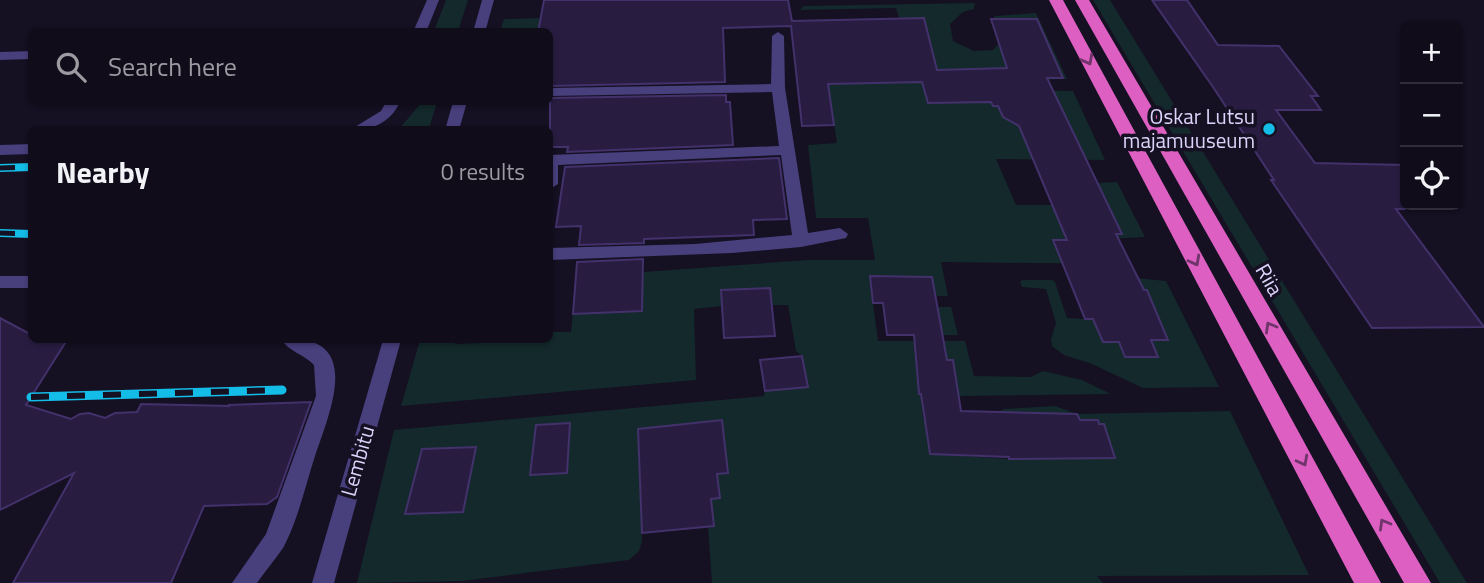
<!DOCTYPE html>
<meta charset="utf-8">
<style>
:root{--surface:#100c1a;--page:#1e1a27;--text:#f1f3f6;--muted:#9c9ba2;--line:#302c39}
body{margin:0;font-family:"Titillium Web",sans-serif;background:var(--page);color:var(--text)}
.controls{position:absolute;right:21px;top:21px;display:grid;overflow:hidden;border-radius:10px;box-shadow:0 2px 5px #0004}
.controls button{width:63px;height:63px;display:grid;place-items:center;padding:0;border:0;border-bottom:2px solid var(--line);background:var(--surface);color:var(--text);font:35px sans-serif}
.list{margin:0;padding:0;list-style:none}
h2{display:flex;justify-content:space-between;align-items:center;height:91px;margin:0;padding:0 28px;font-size:30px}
h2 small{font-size:23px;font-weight:400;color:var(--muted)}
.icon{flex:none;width:38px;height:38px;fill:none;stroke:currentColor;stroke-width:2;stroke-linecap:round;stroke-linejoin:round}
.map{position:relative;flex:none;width:1484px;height:583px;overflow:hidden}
.search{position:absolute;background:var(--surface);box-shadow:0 2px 5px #0004;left:28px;top:28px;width:525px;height:77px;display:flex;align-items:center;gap:18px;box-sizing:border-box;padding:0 24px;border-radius:10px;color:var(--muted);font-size:26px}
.panel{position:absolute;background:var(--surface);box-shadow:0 2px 5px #0004;left:28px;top:126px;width:525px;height:217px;border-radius:10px}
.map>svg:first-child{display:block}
</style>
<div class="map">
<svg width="1484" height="583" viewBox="0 0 1484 583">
<rect width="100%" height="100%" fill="#151022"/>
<g fill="#13292b">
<polygon points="446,0 468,0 458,31 434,31"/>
<polygon points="1093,0 1110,0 1467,583 1440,583"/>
<polygon points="975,3 974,9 963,12 950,24 953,41 974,51 993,50 1000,42 992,19 995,16 1036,13 1067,79 922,82 928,103 990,102 1005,90 1073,91 1105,160 996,159 1016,205 1053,205 1066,235 1121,234 1097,183 1117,182 1145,237 1105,239 1115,264 941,262 948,296 936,296 938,307 951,307 958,335 887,335 883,303 873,303 878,341 965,341 974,376 1031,377 1043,371 1082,380 1111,394 959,396 953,360 917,360 923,419 933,420 930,454 1009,459 998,412 1004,409 1055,406 1077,414 1230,411 1309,575 1097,576 1103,583 712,583 708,526 714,525 711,499 720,498 717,474 728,472 722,420 638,429 642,541 639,551 629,560 462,581 357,583 394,430 764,396 765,391 808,387 802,356 796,351 788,305 771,305 770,288 722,290 722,306 694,309 696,380 401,406 420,340 456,340 455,344 502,342 503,340 550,340 550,332 571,332 575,290 602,275 808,260 875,260 868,218 816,218 808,145 837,143 828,84 920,81 896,8 800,10 803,6"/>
<polygon points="541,18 537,31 500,31 504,19"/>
<polygon points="422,102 437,102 429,129 399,129"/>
<polygon points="1137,278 1166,281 1219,387 1143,388 1092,364 1064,355 1052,346 1051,339 1056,323 1046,289 1022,287 1020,282 1022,280 1052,280 1055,282 1067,318 1084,319 1078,303 1088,303"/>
</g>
<g fill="#281d41" stroke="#43316b" stroke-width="2">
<polygon points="544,0 788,0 792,21 924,18 937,70 1007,68 991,19 1037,19 1063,78 1047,78 1122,234 1116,234 1144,290 1147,290 1168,340 1151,340 1158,357 1125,357 1119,342 1103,342 1093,319 1085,319 1053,240 1067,240 1019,126 1003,117 998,106 993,106 991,102 928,103 922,82 828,84 834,125 802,126 791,26 723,28 725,82 550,86 550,32 538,32"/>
<polygon points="1152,0 1187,0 1218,45 1279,46 1318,96 1311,96 1321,110 1276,110 1315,163 1405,165 1405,209 1396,209 1484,327 1372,328 1271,180 1274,180 1213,87"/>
<polygon points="726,95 726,102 730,102 733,145 567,152 568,147 550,147 550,98"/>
<polygon points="779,158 787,219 753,220 754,235 644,239 644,243 579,245 581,226 556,227 565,167"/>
<polygon points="643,259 642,311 573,314 577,262"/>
<polygon points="870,276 932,277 947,360 953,360 961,411 1077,414 1080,420 1098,420 1099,424 1104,424 1115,458 1009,459 1009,457 930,454 921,394 919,394 914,335 887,335 883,303 873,303"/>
<polygon points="770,288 775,336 724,338 721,290"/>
<polygon points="0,318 32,335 32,340 67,340 26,405 71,419 80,414 89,413 105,418 115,413 137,412 141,404 230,406 228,405 311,402 277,497 267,504 204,506 171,583 13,583 74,473 0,510"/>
<polygon points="802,356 808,387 765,391 760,360"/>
<polygon points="722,420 728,473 717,474 720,498 711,499 714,526 642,533 638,429"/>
<polygon points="570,423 567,473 530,475 536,425"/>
<polygon points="476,447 463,512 405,514 422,449"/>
</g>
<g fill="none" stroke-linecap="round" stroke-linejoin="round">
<g fill="#483f7d" fill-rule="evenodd">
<polygon points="427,0 439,0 426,32 413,32"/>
<polygon points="778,32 784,36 785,88 808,233 840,228 848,234 846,238 801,247 732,253 550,260 550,248 695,244 792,235 781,155 558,165 558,184 550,189 550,155 779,146 772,92 550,96 550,88 771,84 772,36"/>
<polygon points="32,51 32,59 0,60 0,52"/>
<path d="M386 102H400C390 123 373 130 350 130L381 111Z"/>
<polygon points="32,144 32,154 0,155 0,145"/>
<rect x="0" y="276" width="32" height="12"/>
<path d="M282 340C365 332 330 412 315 456 306 484 297 523 283 548 275 560 265 571 257 583H232L266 534 316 396 314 365C305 355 288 351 282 340Z"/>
</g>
<g fill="#483f7d" fill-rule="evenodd">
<polygon points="482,0 494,0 485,32 473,32"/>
<polygon points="453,102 467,102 459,130 445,130"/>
<polygon points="383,340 401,340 334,583 312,583"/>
</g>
<g fill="#de5fc2" fill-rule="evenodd">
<polygon points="1049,0 1063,0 1381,583 1354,583"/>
<polygon points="1075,0 1089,0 1431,583 1404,583"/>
</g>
<defs>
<g id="rail-far1">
<polyline points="0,168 32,167"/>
<polyline points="0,233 32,234"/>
</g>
<polyline id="rail" points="31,397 282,390"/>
</defs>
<use href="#rail-far1" stroke="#14bce8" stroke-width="8"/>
<use href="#rail" stroke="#14bce8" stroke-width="9"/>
<use href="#rail-far1" stroke="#151022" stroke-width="5" stroke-dasharray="15" stroke-linecap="butt"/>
<use href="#rail" stroke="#151022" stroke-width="6" stroke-dasharray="18" stroke-linecap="butt"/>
</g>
<defs><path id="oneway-chevron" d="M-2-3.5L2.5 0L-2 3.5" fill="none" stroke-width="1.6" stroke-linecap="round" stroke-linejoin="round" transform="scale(1.75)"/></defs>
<g stroke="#6f346a">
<use href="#oneway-chevron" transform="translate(1088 60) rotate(62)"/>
<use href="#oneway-chevron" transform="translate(1195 261) rotate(62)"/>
<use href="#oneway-chevron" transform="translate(1270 327) rotate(-120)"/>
<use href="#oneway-chevron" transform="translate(1303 461) rotate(62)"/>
<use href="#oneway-chevron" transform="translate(1384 524) rotate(-120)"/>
</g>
<circle fill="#14bce8" stroke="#151022" stroke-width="2.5" cx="1269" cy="129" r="7"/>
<g text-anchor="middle" stroke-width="7" stroke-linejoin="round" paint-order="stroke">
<g font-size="21" fill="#ddd4fb" stroke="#151022" text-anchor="end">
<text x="1255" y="124">Oskar Lutsu<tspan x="1255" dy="24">majamuuseum</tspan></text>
</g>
<g font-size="21" fill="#ddd4fb" stroke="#151022">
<text transform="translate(1269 280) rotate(60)" y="7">Riia</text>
<text transform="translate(358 461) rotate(-74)" y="7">Lembitu</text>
</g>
</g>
</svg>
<div class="controls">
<button>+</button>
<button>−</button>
<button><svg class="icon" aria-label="locate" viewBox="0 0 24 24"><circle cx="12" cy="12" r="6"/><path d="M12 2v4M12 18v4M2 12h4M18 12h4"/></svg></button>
</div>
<div class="search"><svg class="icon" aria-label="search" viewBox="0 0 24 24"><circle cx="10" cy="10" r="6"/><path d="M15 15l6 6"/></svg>Search here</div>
<section class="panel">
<h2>Nearby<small>0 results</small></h2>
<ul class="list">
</ul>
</section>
</div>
